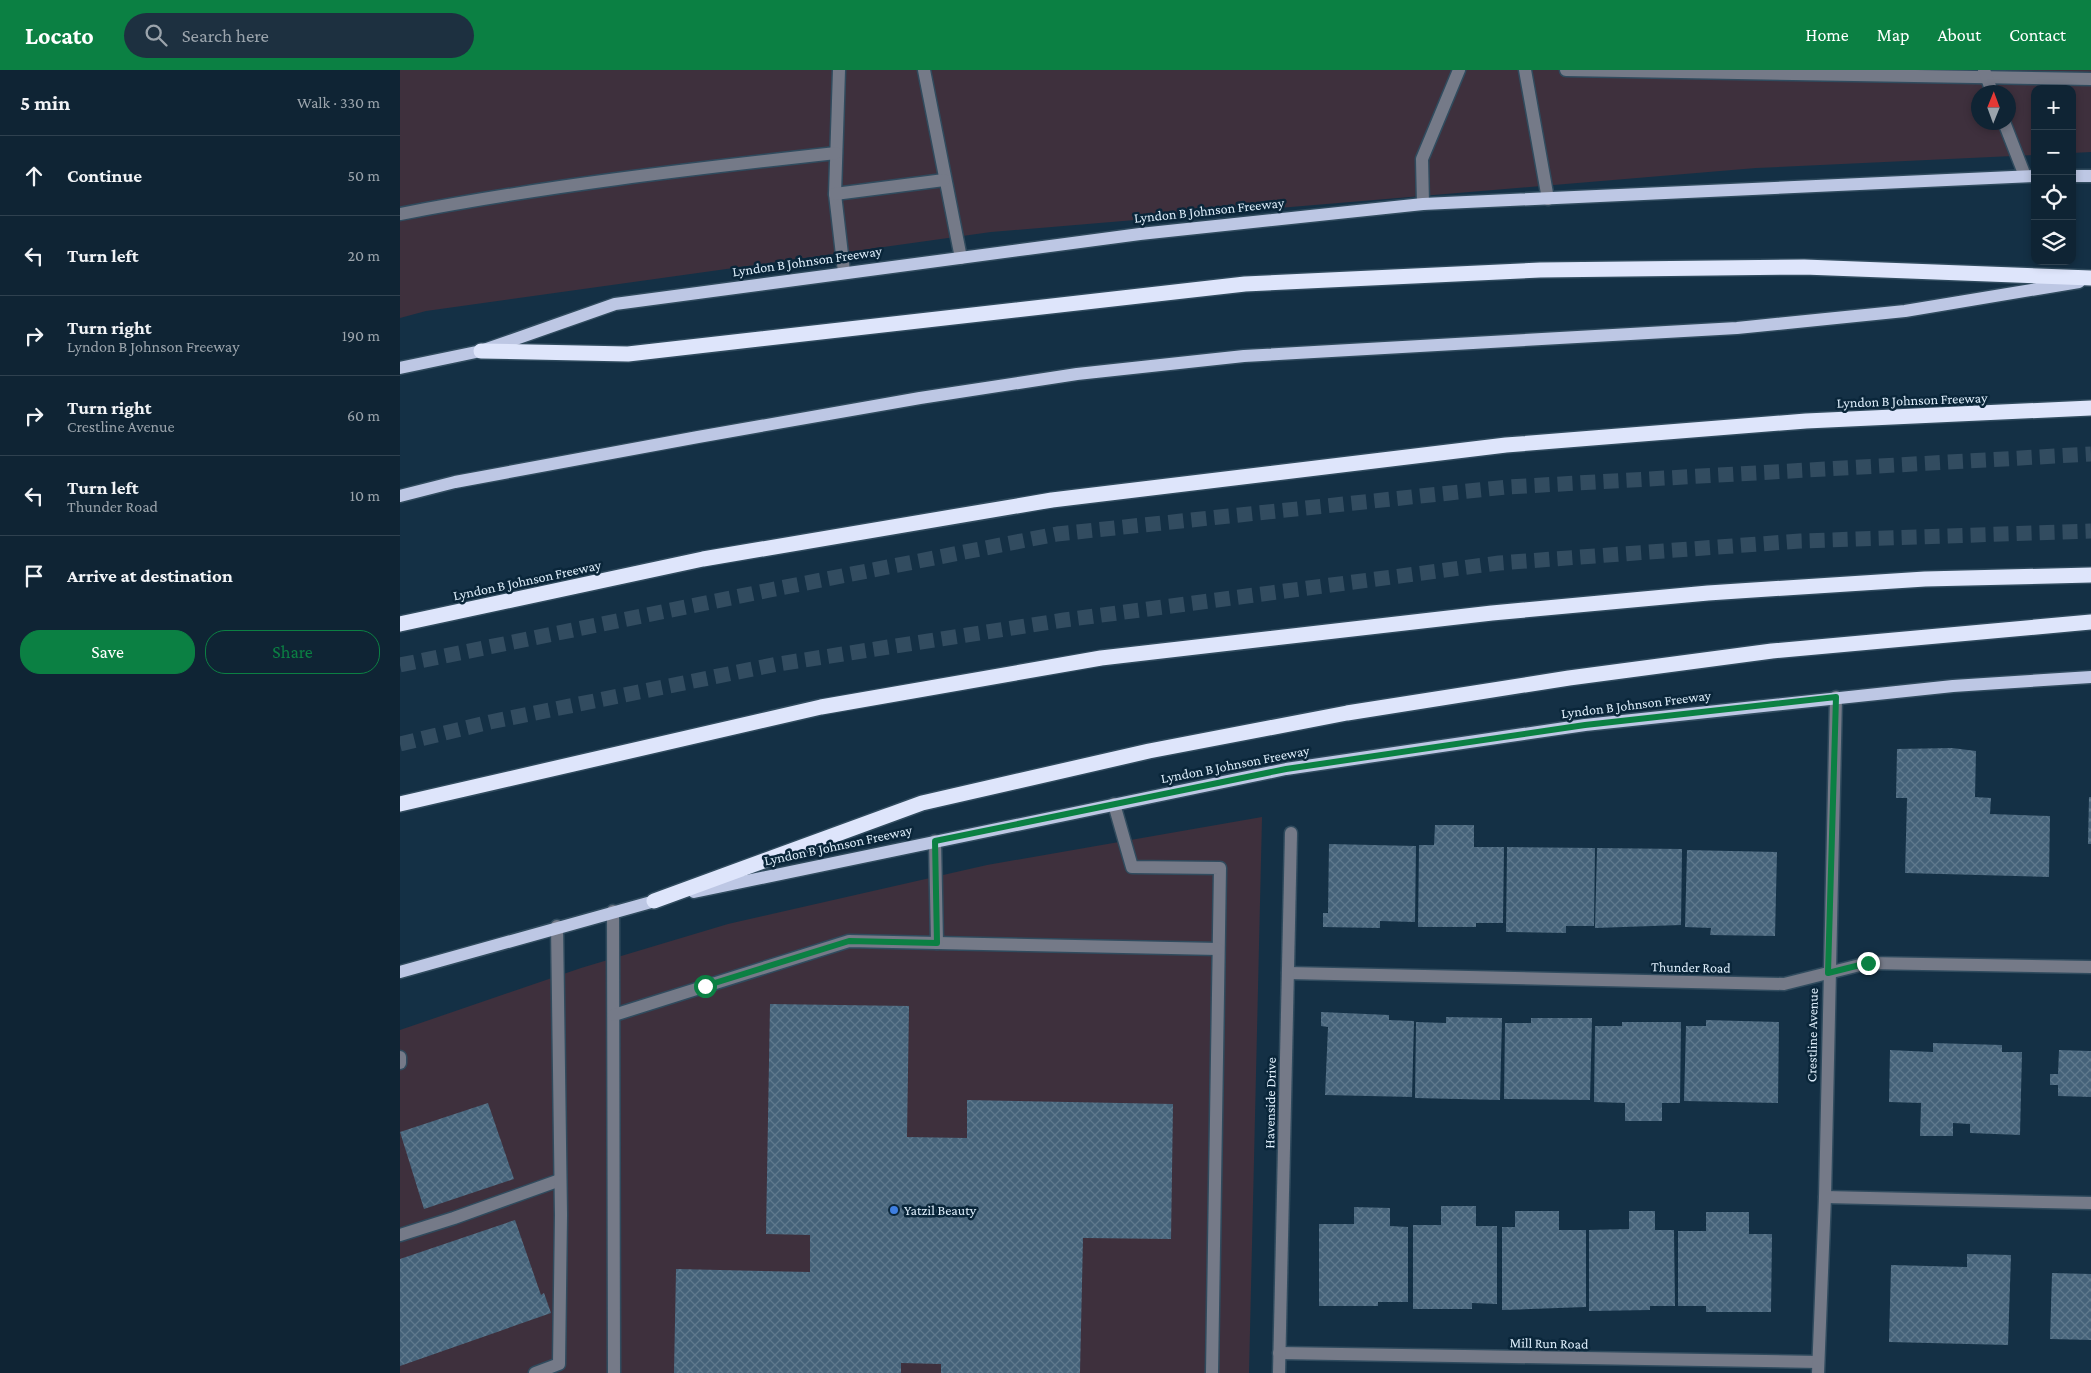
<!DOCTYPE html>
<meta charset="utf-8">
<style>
:root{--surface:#0f2434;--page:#1d3040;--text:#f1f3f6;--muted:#9ba4ac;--line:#2f414f;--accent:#0b8043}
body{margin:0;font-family:"Crimson Pro",serif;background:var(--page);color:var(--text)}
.controls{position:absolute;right:15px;top:15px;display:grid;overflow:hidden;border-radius:10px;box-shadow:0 2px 8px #0003}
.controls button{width:45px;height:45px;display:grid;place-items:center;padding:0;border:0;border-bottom:1px solid var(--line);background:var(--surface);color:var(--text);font:25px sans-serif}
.compass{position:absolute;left:1571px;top:15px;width:45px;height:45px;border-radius:50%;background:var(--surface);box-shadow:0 2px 8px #0003;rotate:1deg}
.stop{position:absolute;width:15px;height:15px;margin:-11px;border:4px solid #0b8043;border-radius:50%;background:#fff}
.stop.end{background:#0b8043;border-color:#fff;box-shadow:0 1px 5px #0008}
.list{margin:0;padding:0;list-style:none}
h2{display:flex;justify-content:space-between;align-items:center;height:65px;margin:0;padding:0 20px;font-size:21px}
h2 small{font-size:16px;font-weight:400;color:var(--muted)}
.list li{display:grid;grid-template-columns:32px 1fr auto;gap:15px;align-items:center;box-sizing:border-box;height:80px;padding:0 20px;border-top:1px solid var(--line)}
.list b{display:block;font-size:19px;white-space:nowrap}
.list p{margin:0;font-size:16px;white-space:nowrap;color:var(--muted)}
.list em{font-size:16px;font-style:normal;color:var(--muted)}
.actions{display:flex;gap:10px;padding:15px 20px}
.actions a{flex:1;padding:11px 0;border:1px solid var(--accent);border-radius:20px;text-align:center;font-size:18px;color:var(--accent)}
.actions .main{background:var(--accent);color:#fff}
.icon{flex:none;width:28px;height:28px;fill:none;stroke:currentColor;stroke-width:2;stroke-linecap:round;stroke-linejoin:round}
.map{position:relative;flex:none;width:1691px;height:1303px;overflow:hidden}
header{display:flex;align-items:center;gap:30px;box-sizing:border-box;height:70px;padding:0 25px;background:var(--accent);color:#fff}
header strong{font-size:24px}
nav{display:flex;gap:28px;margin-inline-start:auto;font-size:18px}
.search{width:350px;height:45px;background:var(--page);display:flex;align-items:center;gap:12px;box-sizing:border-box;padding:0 18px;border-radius:28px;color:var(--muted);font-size:19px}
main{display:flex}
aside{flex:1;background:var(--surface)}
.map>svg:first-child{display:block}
</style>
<header>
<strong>Locato</strong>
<div class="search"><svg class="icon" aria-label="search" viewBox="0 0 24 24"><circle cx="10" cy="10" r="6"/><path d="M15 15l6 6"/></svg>Search here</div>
<nav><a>Home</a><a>Map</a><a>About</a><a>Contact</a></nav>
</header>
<main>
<aside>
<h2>5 min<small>Walk · 330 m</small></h2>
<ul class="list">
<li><svg class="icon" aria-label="ahead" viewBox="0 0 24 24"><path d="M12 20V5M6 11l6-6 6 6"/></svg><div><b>Continue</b></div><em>50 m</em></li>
<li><svg class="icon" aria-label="left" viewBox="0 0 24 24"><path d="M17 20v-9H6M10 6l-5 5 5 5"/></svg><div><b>Turn left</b></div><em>20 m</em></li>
<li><svg class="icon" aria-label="right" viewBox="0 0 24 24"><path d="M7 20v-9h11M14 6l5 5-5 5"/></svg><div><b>Turn right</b><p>Lyndon B Johnson Freeway</p></div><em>190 m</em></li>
<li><svg class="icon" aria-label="right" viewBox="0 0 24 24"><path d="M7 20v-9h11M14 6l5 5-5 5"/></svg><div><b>Turn right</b><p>Crestline Avenue</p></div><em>60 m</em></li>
<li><svg class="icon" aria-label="left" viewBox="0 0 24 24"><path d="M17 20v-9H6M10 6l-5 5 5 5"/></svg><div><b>Turn left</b><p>Thunder Road</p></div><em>10 m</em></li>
<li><svg class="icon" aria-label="arrive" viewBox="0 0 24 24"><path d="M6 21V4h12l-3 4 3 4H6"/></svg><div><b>Arrive at destination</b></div></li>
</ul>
<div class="actions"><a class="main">Save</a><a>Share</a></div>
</aside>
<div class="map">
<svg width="1691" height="1303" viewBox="0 0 1691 1303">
<defs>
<pattern id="building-cross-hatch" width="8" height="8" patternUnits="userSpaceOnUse" patternTransform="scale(1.25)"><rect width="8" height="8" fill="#456279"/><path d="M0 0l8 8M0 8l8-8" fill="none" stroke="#5f798d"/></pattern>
</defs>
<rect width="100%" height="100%" fill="#143045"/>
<g fill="#3e303d" fill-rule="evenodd">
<path d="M0 0H1691V82L1672 83V19H1635V85L1356 98 591 162 26 241 0 248ZM1578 22H1608V52H1578Z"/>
<polygon points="862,747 849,1303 0,1303 0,960 181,898 328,854 587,795"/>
</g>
<g fill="url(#building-cross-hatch)">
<polygon points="1552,678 1576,681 1575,727 1591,728 1590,744 1650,746 1649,807 1505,803 1507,728 1496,728 1497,679"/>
<polygon points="1689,727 1691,727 1691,774 1688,774"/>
<polygon points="1035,755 1074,755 1074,777 1104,777 1103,853 1076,853 1076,857 1018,857 1019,775 1034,775"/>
<polygon points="929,774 1016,776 1015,852 980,851 980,858 923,857 923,843 928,843"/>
<polygon points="1107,777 1195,778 1194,856 1166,856 1166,863 1106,862"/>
<polygon points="1197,778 1282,779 1281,855 1195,858"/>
<polygon points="1287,780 1377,782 1375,866 1310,865 1311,858 1285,857"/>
<polygon points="370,934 509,936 507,1067 567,1068 567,1030 773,1034 771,1169 683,1168 680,1303 541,1303 541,1294 501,1293 501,1303 274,1303 276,1199 410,1202 410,1165 366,1164"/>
<polygon points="921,942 989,945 989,950 1014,951 1012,1027 925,1025 928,957 921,956"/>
<polygon points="1046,947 1102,948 1100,1030 1015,1028 1016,952 1046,953"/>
<polygon points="1131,948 1192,948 1190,1030 1104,1029 1105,953 1131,953"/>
<polygon points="1306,950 1379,952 1378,1033 1284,1031 1286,956 1306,956"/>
<polygon points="1222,952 1281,952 1280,1033 1262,1033 1262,1051 1225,1051 1225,1033 1194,1032 1195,956 1222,956"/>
<polygon points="1533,973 1602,975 1602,982 1622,982 1620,1065 1570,1063 1570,1054 1553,1053 1553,1066 1520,1066 1521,1033 1489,1032 1490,980 1533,982"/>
<polygon points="1659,980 1691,981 1691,1027 1658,1026 1658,1015 1650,1015 1650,1004 1658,1004"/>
<polygon points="88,1033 114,1109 24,1139 0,1062"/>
<polygon points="1041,1136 1076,1136 1076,1156 1097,1156 1097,1234 1072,1233 1072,1239 1013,1239 1013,1155 1041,1155"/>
<polygon points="954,1137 990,1138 990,1156 1008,1157 1008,1232 978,1232 978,1236 919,1236 919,1154 954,1154"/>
<polygon points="1115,1141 1159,1141 1159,1160 1186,1160 1186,1237 1102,1240 1102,1157 1115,1157"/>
<polygon points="1229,1141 1255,1141 1255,1160 1274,1160 1275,1236 1250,1236 1250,1240 1189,1241 1189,1160 1229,1159"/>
<polygon points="1306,1142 1349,1142 1349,1164 1372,1164 1371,1242 1306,1242 1306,1236 1278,1236 1278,1161 1306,1161"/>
<polygon points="115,1150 141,1225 144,1223 151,1243 0,1296 0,1189"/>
<polygon points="1567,1184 1611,1185 1608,1275 1489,1272 1491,1195 1567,1197"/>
<polygon points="1652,1203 1691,1204 1691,1270 1650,1269"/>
</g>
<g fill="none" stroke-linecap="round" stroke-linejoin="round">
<g stroke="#324c60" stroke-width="15" stroke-dasharray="15 8" stroke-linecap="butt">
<polyline points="0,595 370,520 657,464 1107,417 1691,384"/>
<polyline points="0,674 90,652 378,594 664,550 1099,493 1400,471 1691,461"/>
</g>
<defs>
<g id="minor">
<polyline points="439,0 435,124 444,202"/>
<polyline points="524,0 561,188"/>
<polyline points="1125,0 1148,129"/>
<polyline points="1166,0 1691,9"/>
<polyline points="1584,0 1592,22"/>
<polyline points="1604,52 1625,106"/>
<polyline points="435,124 544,110"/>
<polyline points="1023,134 1022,89 1059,0"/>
<path d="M0 144C144 116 290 99 436 83"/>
<polyline points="714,734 732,797 820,798 812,1303"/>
<polyline points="213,841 214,1303"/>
<polyline points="537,873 818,879"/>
<polyline points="888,903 1384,914 1468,893 1691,897"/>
<polyline points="214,945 449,871 537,873 535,771"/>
<polyline points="0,987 0,993"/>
<polyline points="1425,1127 1691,1133"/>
<polyline points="0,1165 54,1148 160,1110"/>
<polyline points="879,1283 1418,1292"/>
<polyline points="135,1303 159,1294 161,1145 157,856"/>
<polyline points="879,1303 891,763"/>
<polyline points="1418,1303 1425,1127 1436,627"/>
</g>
<g id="major">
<polyline points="1672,106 1691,106"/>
<polyline points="0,298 81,281 215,234 740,164 1023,134 1635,106"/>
<polyline points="0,426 55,412 298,367 520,328 677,304 844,286 1337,258 1505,241 1679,212"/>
<polyline points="294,822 886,699 1185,655 1553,616 1691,607"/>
<polyline points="0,902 262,829"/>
</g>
<g id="highway">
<polyline points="81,281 228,284 845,214 1140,200 1404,197 1691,208"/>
<polyline points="0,554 303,489 652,430 1106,375 1406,351 1691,338"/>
<polyline points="0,734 421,637 701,588 1092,543 1308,523 1525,509 1691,505"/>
<polyline points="254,831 522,733 749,681 947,643 1169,608 1372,581 1691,552"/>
</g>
</defs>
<use href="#minor" stroke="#304b5e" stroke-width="15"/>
<use href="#major" stroke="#304b5e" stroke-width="15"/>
<use href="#highway" stroke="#304b5e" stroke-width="18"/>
<use href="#minor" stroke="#757a88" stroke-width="12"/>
<use href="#major" stroke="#bdc7e4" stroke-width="12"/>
<use href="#highway" stroke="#dee5fb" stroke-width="15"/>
</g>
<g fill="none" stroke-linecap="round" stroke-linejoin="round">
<polyline stroke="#0b8043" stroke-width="6" points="305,916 449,871 537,873 535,771 886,699 1185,655 1436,627 1428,903 1468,893"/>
</g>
<circle fill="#3f7fe0" stroke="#0a263a" stroke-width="2" cx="494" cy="1140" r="5"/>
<g text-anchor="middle" stroke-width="5" stroke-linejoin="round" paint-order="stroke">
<g font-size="14" fill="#deeefb" stroke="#0a263a">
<text transform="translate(809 140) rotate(-6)" y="5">Lyndon B Johnson Freeway</text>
<text transform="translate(407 191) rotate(-8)" y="5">Lyndon B Johnson Freeway</text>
<text transform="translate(1512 330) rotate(-2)" y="5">Lyndon B Johnson Freeway</text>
<text transform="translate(127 510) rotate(-12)" y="5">Lyndon B Johnson Freeway</text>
<text transform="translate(1236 634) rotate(-7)" y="5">Lyndon B Johnson Freeway</text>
<text transform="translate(835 694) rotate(-11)" y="5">Lyndon B Johnson Freeway</text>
<text transform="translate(438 775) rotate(-12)" y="5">Lyndon B Johnson Freeway</text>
<text transform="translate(1291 897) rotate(1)" y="5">Thunder Road</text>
<text transform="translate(1412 965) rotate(-89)" y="5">Crestline Avenue</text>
<text transform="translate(870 1033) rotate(-89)" y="5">Havenside Drive</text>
<text transform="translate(1149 1273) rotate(1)" y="5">Mill Run Road</text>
</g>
<g font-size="14" fill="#deeefb" stroke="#0a263a" text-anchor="start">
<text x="504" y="1145">Yatzil Beauty</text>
</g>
</g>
</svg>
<div class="controls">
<button>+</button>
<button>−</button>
<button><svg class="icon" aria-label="locate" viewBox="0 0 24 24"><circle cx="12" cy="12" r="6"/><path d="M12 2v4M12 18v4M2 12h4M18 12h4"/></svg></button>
<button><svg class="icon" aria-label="layers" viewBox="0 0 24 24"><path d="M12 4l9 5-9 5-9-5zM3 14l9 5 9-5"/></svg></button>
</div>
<svg class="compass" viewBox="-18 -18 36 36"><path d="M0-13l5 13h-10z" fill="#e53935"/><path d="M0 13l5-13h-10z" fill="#9ba4ac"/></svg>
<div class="stop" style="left:305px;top:916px"></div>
<div class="stop end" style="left:1468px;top:893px"></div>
</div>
</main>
